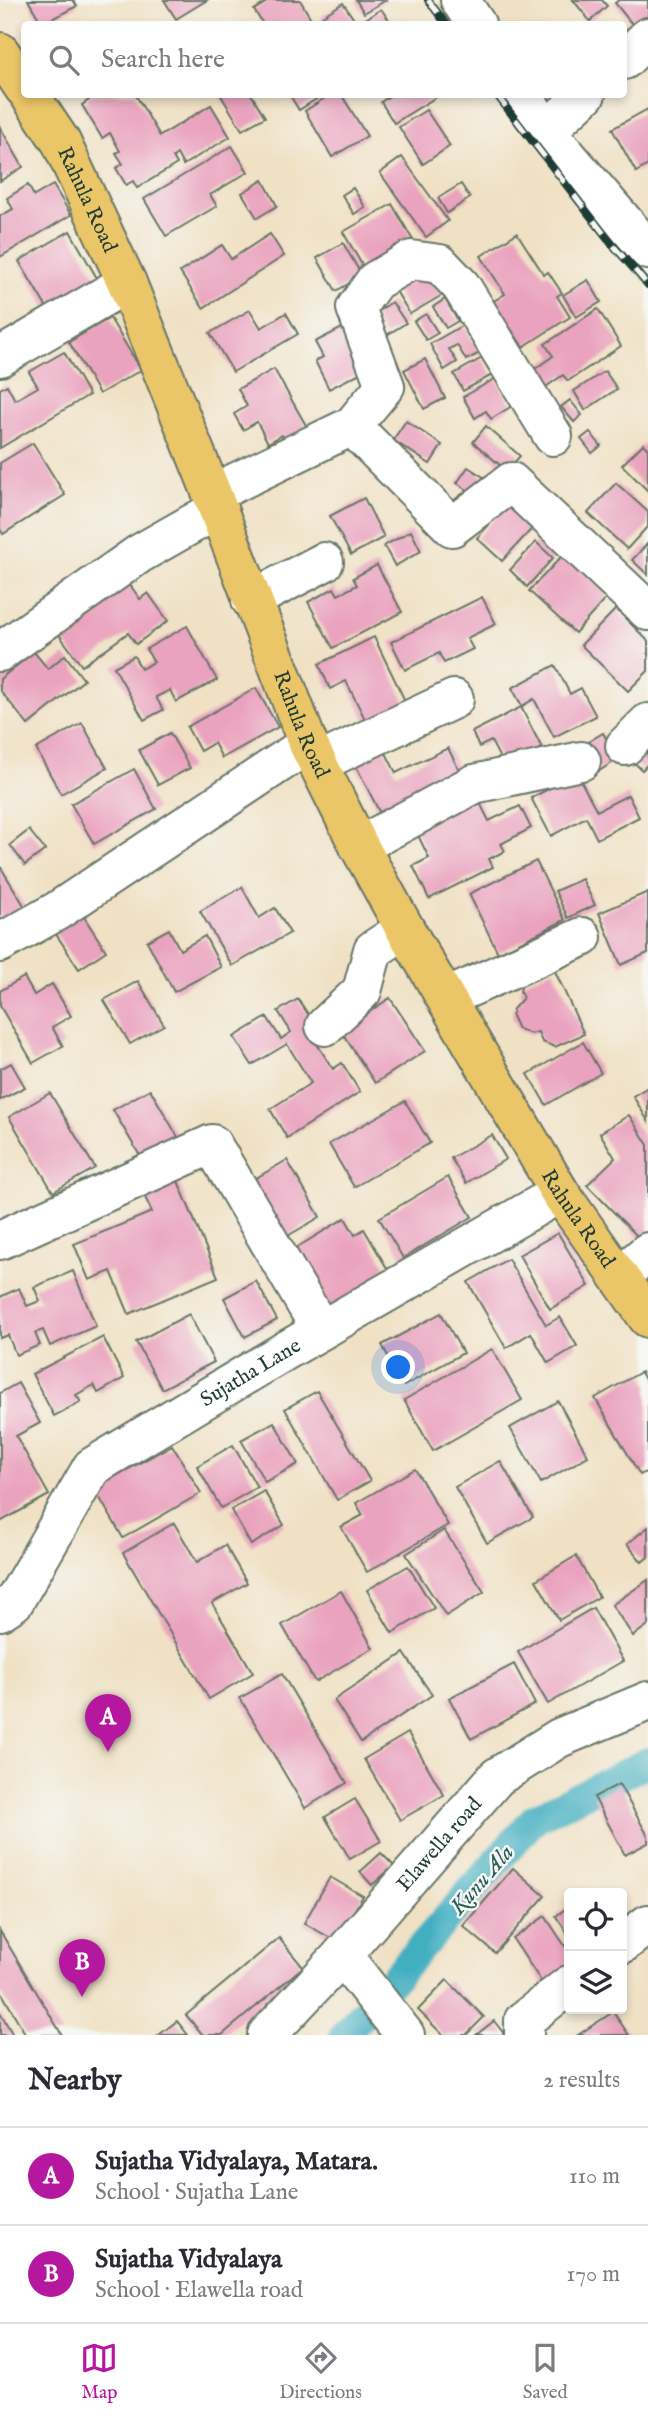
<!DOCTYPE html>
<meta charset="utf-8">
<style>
:root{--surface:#fff;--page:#f2f2f3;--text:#2b2b33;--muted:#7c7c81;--line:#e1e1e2;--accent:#b5179e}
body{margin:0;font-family:"IM FELL English",serif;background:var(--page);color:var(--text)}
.controls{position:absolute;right:21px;bottom:21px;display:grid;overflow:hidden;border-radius:7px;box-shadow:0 4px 10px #0003}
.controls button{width:63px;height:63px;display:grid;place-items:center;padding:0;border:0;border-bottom:2px solid var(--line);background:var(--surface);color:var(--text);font:35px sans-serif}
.you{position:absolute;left:399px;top:1368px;width:24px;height:24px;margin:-18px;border:5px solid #fff;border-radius:50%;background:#1a73e8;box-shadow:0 0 0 10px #1a73e833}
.badge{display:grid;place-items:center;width:46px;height:46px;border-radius:50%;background:var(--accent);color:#fff;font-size:23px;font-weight:700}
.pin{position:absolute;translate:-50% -58px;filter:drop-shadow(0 2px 4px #0008)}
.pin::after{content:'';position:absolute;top:37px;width:24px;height:21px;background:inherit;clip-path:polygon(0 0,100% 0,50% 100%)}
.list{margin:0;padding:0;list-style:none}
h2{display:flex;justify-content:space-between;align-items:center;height:91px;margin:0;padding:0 28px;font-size:30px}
h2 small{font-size:23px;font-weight:400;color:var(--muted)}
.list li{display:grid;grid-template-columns:46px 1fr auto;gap:21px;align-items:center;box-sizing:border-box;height:98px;padding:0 28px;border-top:2px solid var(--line)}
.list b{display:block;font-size:26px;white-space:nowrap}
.list p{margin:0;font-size:23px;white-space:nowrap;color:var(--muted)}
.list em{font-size:23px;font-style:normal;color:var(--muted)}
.icon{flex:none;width:38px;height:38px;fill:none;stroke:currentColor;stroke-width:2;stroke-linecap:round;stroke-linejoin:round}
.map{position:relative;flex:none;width:648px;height:2035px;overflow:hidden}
.search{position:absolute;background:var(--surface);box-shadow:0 4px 10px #0003;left:21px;right:21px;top:21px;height:77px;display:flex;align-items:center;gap:18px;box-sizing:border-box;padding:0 24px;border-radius:7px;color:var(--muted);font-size:26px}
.sheet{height:287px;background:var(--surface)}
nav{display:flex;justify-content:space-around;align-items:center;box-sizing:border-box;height:98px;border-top:2px solid var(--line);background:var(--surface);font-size:19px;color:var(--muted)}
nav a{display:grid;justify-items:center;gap:4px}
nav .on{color:var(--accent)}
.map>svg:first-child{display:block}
</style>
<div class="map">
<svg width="648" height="2035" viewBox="0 0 648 2035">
<rect width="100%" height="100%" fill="#f6f6f2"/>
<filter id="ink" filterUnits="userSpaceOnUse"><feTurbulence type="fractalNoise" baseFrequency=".0143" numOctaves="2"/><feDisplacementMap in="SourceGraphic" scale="14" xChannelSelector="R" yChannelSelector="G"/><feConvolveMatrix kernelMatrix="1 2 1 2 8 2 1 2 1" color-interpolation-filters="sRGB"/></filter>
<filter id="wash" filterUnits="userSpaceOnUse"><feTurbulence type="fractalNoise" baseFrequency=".00686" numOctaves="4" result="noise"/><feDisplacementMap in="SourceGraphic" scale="28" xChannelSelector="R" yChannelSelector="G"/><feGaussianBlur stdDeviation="1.57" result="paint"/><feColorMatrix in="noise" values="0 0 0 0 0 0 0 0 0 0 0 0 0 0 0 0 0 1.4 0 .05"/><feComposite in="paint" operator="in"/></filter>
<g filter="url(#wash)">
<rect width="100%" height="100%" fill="#f0e1c5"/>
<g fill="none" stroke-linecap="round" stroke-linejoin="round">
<polyline stroke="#43afc1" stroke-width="30" points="344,2035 535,1818 648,1762"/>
</g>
<g id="blocks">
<g fill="#eaa3be">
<polygon points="28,0 73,0 77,6 42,24"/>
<polygon points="164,0 207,0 176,19"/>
<polygon points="270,0 300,0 314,24 263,24 254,10"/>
<polygon points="356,0 386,0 364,13"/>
<polygon points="573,0 602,0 607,6 590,21"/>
<polygon points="619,0 648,0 648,20 636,29 615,3"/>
<polygon points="343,3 355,21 350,24 326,24 321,17"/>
<polygon points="381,9 392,24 358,24"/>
<polygon points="86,94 135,94 160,136 211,105 230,137 183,165 177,154 173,157 177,164 137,188 133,181 126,185 116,168 123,164 116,153 120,151 110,133 102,138 82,105 89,100"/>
<polygon points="220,94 251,94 265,117 242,130"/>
<polygon points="289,94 324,94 299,110"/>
<polygon points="331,94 341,94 367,136 332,157 305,111"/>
<polygon points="392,94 441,94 394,123 381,102"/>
<polygon points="648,109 648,165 636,172 612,129"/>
<polygon points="426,110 450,146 423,164 399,127"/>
<polygon points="0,127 23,167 0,181"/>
<polygon points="232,146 248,172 210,195 217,206 166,236 144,199"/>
<polygon points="402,157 448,221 426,237 380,173"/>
<polygon points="263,180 277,206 257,218 242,193"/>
<polygon points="461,184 470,198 447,213 438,198"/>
<polygon points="28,185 34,196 53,185 71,215 0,257 0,216 13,209 7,198"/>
<polygon points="353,188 365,207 354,214 342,195"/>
<polygon points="392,204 414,242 365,270 343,232"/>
<polygon points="70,231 98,280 48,310 19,261"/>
<polygon points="517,233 544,275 548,272 562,293 557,296 570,317 523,347 509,326 496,334 481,309 505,294 481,256"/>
<polygon points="270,234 284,256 203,308 180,272 222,245 231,259"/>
<polygon points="343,243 362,276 336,291 317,258"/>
<polygon points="430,271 444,294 410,314 396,291"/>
<polygon points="588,280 601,302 576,317 563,295"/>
<polygon points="445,299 458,321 446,328 433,307"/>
<polygon points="392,302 406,323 385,336 372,315"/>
<polygon points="598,309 621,346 568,381 563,375 544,388 532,371 553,356 545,344"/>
<polygon points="250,310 261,328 286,313 298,334 233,372 210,333"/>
<polygon points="426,314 438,333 426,340 414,321"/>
<polygon points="110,318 141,370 99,394 69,342"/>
<polygon points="348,325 370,368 329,389 315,361 323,357 315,342"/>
<polygon points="463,325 480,353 466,360 457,345 449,349 457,362 444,370 430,344"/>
<polygon points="64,352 89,395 0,448 0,389 7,385 15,400 38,387 29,372"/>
<polygon points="482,358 492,375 463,391 454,374"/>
<polygon points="425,359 445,398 424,409 404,370"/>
<polygon points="274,369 312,436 290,449 282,435 268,443 257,422 243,430 234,414 247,406 238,389"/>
<polygon points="605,371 617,389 585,410 574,391"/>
<polygon points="496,378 512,406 491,419 486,411 475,418 463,397"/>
<polygon points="570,400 582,415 574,422 561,407"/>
<polygon points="406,421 442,445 430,464 393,440"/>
<polygon points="486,426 520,456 507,471 473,442"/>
<polygon points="590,432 601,446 592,453 581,439"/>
<polygon points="33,443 65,495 3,534 0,529 0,463"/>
<polygon points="643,444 648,449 648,491 622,465"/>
<polygon points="468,467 488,480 477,496 457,483"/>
<polygon points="616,483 648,512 648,526 627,549 588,513"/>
<polygon points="364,498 384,537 351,555 330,516"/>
<polygon points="513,498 538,522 502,561 477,538"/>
<polygon points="411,531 421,551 395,566 384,546"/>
<polygon points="536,542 553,558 527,587 510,570"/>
<polygon points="648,543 648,575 632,560"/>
<polygon points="564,554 609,595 575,633 529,591"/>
<polygon points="377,565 402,612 333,648 308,602 334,588 338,595 357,585 353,578"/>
<polygon points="125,578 140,599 148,593 168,621 136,644 128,633 82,666 55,629"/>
<polygon points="482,597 496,624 467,638 473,649 444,663 439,653 405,670 391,642"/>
<polygon points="616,609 648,641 648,671 628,691 581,645"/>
<polygon points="187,626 217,680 176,702 170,690 156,697 163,710 144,720 114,667 134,656 141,669 154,662 146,649"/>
<polygon points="374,637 407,705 368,725 346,681 330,689 319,664"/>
<polygon points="34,652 48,669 65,655 84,680 28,725 0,690 0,679"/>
<polygon points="555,665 570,694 581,688 596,716 554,737 534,699 522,706 512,688"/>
<polygon points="256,688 278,727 222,758 214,743 200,751 187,727"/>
<polygon points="521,707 542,748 505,768 491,741 479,747 472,732"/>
<polygon points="82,723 107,768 61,794 36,749"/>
<polygon points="170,733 190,768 158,785 139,750"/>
<polygon points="603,733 618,759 599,771 583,745"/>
<polygon points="648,734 648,764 642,770 627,756"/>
<polygon points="448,748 461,774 384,821 355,764 384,749 396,773"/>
<polygon points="134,769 156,809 94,844 71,804"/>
<polygon points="577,774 597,811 628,795 639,817 597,839 586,817 551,836 531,798"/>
<polygon points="476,795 489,821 520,806 531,828 501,844 505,851 489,859 493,867 429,899 413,866 429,858 414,827"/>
<polygon points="29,830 45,850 25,865 10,845"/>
<polygon points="536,861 565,920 498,953 469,894"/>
<polygon points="0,866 25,907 8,917 0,939"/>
<polygon points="582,879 595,905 568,918 555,891"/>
<polygon points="242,887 259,918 275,908 290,933 232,966 200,911"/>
<polygon points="648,892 648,953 621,965 599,913"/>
<polygon points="82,914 106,951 79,969 54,931"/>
<polygon points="169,929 180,950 205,936 221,967 174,992 147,941"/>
<polygon points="554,969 584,1034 555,1047 542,1042 538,1032 531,1034 518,1029 512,1016 513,1009 523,998 520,991 523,982"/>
<polygon points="24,977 34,995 52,984 71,1016 52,1027 63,1046 33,1063 0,1006 0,991"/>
<polygon points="138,981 164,1025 130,1044 104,1000"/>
<polygon points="390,998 425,1051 375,1083 341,1031"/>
<polygon points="298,999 314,1023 306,1027 333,1069 342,1063 360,1092 287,1138 270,1109 311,1083 287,1044 252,1065 234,1037 267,1017 281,1039 291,1032 278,1011"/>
<polygon points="583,1042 601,1073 546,1105 528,1074"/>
<polygon points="11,1063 25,1087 0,1100 0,1069"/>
<polygon points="648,1087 648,1121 633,1096"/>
<polygon points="150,1089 182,1144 146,1166 113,1110"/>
<polygon points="50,1093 95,1168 53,1192 9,1117"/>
<polygon points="405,1101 430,1143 354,1187 329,1144"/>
<polygon points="629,1115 648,1145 648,1239 644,1243 587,1185 615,1158 600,1133"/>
<polygon points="492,1135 506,1159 466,1183 451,1158"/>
<polygon points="287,1160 320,1217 279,1241 246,1184"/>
<polygon points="448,1177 472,1217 403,1258 379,1218"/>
<polygon points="178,1181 218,1277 129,1314 111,1271 89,1280 74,1244 152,1212 144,1195"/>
<polygon points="345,1218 355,1235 364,1229 391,1275 319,1317 283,1256"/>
<polygon points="558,1233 589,1286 550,1309 519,1255"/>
<polygon points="508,1259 546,1325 560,1317 577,1346 548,1363 531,1333 506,1348 468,1282"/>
<polygon points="73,1271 96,1326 50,1346 43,1330 35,1333 40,1345 16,1355 8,1335 0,1338 0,1297 19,1288 27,1306 40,1301 34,1287"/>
<polygon points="256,1281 277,1320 245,1337 224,1298"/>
<polygon points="441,1313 463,1353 404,1386 382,1345"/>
<polygon points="189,1314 214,1362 162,1389 136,1342"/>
<polygon points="103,1337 124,1378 98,1393 94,1385 76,1395 81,1402 54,1416 32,1374"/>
<polygon points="492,1349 522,1400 433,1451 404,1400"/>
<polygon points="641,1372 648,1385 648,1471 640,1475 595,1398"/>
<polygon points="18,1383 40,1423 16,1436 49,1495 0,1522 0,1393"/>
<polygon points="317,1391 370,1481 337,1500 285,1409"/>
<polygon points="558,1401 588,1456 541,1483 510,1428"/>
<polygon points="274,1422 298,1464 265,1482 241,1440"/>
<polygon points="172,1445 201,1493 123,1538 94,1488"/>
<polygon points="233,1445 257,1487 221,1508 197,1466"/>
<polygon points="500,1461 533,1517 487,1543 455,1487"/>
<polygon points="415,1469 448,1525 367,1572 341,1527 363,1515 356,1503"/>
<polygon points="264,1491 284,1525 251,1545 231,1510"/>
<polygon points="174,1523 197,1562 225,1545 247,1583 212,1603 253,1673 209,1699 123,1553"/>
<polygon points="648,1527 648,1557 642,1562 627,1544"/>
<polygon points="444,1530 484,1592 446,1616 406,1554"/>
<polygon points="576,1556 599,1597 559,1620 536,1580"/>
<polygon points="408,1566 434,1608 392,1633 367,1590"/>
<polygon points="648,1580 648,1625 633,1636 612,1605"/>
<polygon points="341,1591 373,1648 315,1682 282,1625"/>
<polygon points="593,1608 623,1661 548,1704 518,1652"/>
<polygon points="404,1653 432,1695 361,1742 334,1700"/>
<polygon points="514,1664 535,1704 471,1739 449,1698"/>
<polygon points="282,1674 347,1783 305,1808 240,1698"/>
<polygon points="408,1733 444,1795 400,1820 364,1759"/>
<polygon points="619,1784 648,1836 648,1843 625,1855 594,1797"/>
<polygon points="355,1799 381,1841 350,1859 325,1817"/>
<polygon points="381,1853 394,1866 372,1885 360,1872"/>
<polygon points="513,1868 545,1896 495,1953 463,1926"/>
<polygon points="330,1877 363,1896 336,1941 304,1923"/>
<polygon points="569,1906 569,1936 556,1916"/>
<polygon points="545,1916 569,1952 569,1979 549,1993 513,1939"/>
<polygon points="0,1931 62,2035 26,2035 0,1990"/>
<polygon points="279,1938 303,1967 222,2035 203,2035 186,2015"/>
<polygon points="447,1980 484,2017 466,2035 443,2035 418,2010"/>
<polygon points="0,2012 13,2035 0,2035"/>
<polygon points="613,2012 629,2035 578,2035"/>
<polygon points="177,2021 188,2035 159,2035"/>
<polygon points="494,2021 505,2035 476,2035"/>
</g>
</g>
</g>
<g filter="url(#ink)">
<use href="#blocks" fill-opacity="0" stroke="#687667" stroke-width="2"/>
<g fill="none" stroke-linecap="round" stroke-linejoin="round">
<defs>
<g id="minor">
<polyline points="460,0 476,24"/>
<polyline points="624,60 648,37"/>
<polyline points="522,94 546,131 648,250"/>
<polyline points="546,131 586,94"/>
<polyline points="0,357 127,283"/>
<polyline points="352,426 385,386 356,308 375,281 411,260 440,264 461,286 553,436"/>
<polyline points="212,494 352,426 452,527 511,482 648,611"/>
<polyline points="251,600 324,562"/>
<polyline points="0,652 139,554 218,509"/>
<polyline points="625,746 648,723"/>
<polyline points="318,763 454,699"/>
<polyline points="359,846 474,784 581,761"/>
<polyline points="0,943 57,911 308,744"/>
<polyline points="446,998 582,937"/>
<polyline points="325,1026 362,991 373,950 405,929"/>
<polyline points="0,1240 212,1144 321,1330"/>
<polyline points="620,1276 648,1252"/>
<path id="s1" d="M0 1611 14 1602 92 1467 285 1351 560 1193"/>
<polyline points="622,1944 648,1924"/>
<polyline points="342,1955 405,2035"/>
<path id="s2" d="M267 2035 342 1955 497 1777 559 1738 648 1701"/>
<polyline points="524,2035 524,2020 569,1985"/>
</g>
<g id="major">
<polyline points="0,52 24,88"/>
<path id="s3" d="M29 94 61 142 127 283 212 494 308 744 359 846 405 929 560 1193 648 1318"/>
</g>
</defs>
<use href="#minor" stroke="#687667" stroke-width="42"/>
<use href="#major" stroke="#687667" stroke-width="42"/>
<use href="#minor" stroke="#fff" stroke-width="38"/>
<use href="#major" stroke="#ebc669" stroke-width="38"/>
<defs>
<g id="rail">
<polyline points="428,0 446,24"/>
<polyline points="496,94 612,244 648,285"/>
</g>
</defs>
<use href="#rail" stroke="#1f3d34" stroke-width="8"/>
<use href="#rail" stroke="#f6f6f2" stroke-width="5" stroke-dasharray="16" stroke-linecap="butt"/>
</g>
</g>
<g text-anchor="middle" stroke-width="5" stroke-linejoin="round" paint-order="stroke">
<g font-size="21" fill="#1f3d34" stroke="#f6f6f2">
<text dy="7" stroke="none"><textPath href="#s3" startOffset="121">Rahula Road</textPath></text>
<text dy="7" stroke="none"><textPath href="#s3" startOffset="688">Rahula Road</textPath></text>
<text dy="7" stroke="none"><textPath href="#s3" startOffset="1255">Rahula Road</textPath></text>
<text dy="7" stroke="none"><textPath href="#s1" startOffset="357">Sujatha Lane</textPath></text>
<text dy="7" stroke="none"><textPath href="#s2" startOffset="257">Elawella road</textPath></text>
</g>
<g font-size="23" font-style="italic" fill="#2a5f5e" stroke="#f6f6f2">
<text transform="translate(481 1879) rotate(-49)" y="8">Kunu Ala</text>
</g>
</g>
</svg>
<div class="controls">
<button><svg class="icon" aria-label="locate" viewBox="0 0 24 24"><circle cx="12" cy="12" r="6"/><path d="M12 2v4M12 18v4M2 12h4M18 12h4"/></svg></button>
<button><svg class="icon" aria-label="layers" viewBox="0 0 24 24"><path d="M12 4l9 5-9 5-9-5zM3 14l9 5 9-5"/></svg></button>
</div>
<div class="you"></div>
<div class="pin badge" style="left:108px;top:1752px">A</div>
<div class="pin badge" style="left:82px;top:1997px">B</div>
<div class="search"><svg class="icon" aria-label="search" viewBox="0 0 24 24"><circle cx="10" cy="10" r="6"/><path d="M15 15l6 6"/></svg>Search here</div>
</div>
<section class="sheet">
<h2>Nearby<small>2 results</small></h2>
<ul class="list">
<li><span class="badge">A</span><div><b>Sujatha Vidyalaya, Matara.</b><p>School · Sujatha Lane</p></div><em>110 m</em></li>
<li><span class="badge">B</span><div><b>Sujatha Vidyalaya</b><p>School · Elawella road</p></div><em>170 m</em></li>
</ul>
</section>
<nav>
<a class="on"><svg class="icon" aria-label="map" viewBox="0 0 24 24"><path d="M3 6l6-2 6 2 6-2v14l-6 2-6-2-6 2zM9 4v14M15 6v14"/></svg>Map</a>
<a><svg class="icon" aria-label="directions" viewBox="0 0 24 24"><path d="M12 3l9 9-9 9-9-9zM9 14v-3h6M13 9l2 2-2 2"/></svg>Directions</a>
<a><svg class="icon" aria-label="saved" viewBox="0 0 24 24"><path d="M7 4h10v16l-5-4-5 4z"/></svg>Saved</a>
</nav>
